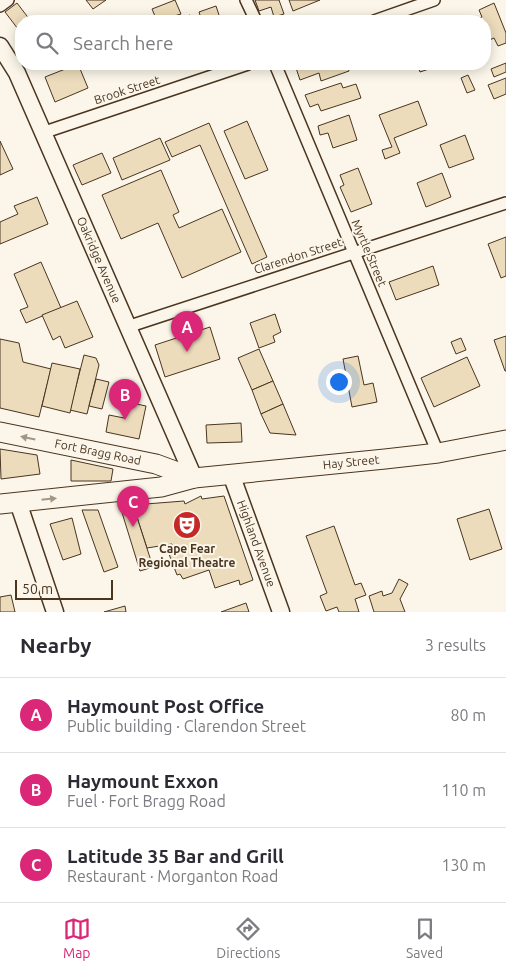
<!DOCTYPE html>
<meta charset="utf-8">
<style>
:root{--surface:#fff;--page:#f2f2f3;--text:#2b2b33;--muted:#7c7c81;--line:#e1e1e2;--accent:#db2777}
body{margin:0;font-family:Ubuntu,sans-serif;background:var(--page);color:var(--text)}
.scale{position:absolute;left:15px;bottom:12px;width:98px;box-sizing:border-box;padding-left:5px;border:2px solid #4a3520;border-top:0;font-size:14px;line-height:18px;white-space:nowrap;color:#4a3520;-webkit-text-stroke:4px #fbf6e9;paint-order:stroke}
.you{position:absolute;left:338px;top:381px;width:18px;height:18px;margin:-12px;border:4px solid #fff;border-radius:50%;background:#1a73e8;box-shadow:0 0 0 8px #1a73e833}
.badge{display:grid;place-items:center;width:32px;height:32px;border-radius:50%;background:var(--accent);color:#fff;font-size:16px;font-weight:700}
.pin{position:absolute;translate:-50% -41px;filter:drop-shadow(0 1px 2px #0008)}
.pin::after{content:'';position:absolute;top:26px;width:18px;height:15px;background:inherit;clip-path:polygon(0 0,100% 0,50% 100%)}
.list{margin:0;padding:0;list-style:none}
h2{display:flex;justify-content:space-between;align-items:center;height:65px;margin:0;padding:0 20px;font-size:21px}
h2 small{font-size:16px;font-weight:400;color:var(--muted)}
.list li{display:grid;grid-template-columns:32px 1fr auto;gap:15px;align-items:center;box-sizing:border-box;height:75px;padding:0 20px;border-top:1px solid var(--line)}
.list b{display:block;font-size:19px;white-space:nowrap}
.list p{margin:0;font-size:16px;white-space:nowrap;color:var(--muted)}
.list em{font-size:16px;font-style:normal;color:var(--muted)}
.icon{flex:none;width:28px;height:28px;fill:none;stroke:currentColor;stroke-width:2;stroke-linecap:round;stroke-linejoin:round}
.map{position:relative;flex:none;width:506px;height:612px;overflow:hidden}
.search{position:absolute;background:var(--surface);box-shadow:0 2px 12px #0003;left:15px;right:15px;top:15px;height:55px;display:flex;align-items:center;gap:12px;box-sizing:border-box;padding:0 18px;border-radius:20px;color:var(--muted);font-size:19px}
.sheet{height:290px;background:var(--surface)}
nav{display:flex;justify-content:space-around;align-items:center;box-sizing:border-box;height:70px;border-top:1px solid var(--line);background:var(--surface);font-size:14px;color:var(--muted)}
nav a{display:grid;justify-items:center;gap:2px}
nav .on{color:var(--accent)}
.map>svg:first-child{display:block}
</style>
<div class="map">
<svg width="506" height="612" viewBox="0 0 506 612">
<rect width="100%" height="100%" fill="#fbf6e9"/>
<g fill="#ecdcbc" stroke="#4a3520">
<polygon points="86,0 106,0 93,9"/>
<polygon points="175,0 181,14 157,21 152,9"/>
<polygon points="255,0 279,0 284,14 274,17 271,7 259,11"/>
<polygon points="289,0 320,0 293,11"/>
<polygon points="17,3 30,20 21,21 21,27 18,29 5,12"/>
<polygon points="494,3 506,33 506,43 498,46 494,38 485,42 485,21 473,21 482,17 479,10"/>
<polygon points="216,6 221,21 202,21 199,12"/>
<polygon points="190,15 193,21 173,21"/>
<polygon points="506,63 506,72 494,77 491,69"/>
<polygon points="78,64 88,88 55,102 45,77"/>
<polygon points="152,64 169,64 154,69"/>
<polygon points="300,64 347,64 349,71 321,81 319,73 300,80 295,65"/>
<polygon points="417,64 430,64 432,68 420,72"/>
<polygon points="468,75 475,90 467,93 461,78"/>
<polygon points="506,78 506,94 494,99 488,85"/>
<polygon points="341,83 343,88 356,84 361,98 321,111 318,104 310,107 305,95"/>
<polygon points="418,101 427,125 394,138 400,153 385,159 382,150 392,147 379,115"/>
<polygon points="349,115 357,140 333,148 328,133 320,135 318,126"/>
<polygon points="247,121 268,170 245,179 224,131"/>
<polygon points="209,123 267,257 252,264 200,145 172,157 165,142"/>
<polygon points="465,135 474,159 449,168 440,145"/>
<polygon points="160,138 170,160 122,180 113,158"/>
<polygon points="0,141 13,169 0,175"/>
<polygon points="102,153 111,173 82,185 73,165"/>
<polygon points="358,168 372,204 351,212 340,187 344,185 340,175"/>
<polygon points="161,170 179,212 173,215 179,228 222,209 241,252 182,278 158,223 121,239 102,195"/>
<polygon points="442,173 451,197 426,207 417,183"/>
<polygon points="37,197 48,224 0,244 0,222 18,214 14,206"/>
<polygon points="506,237 506,276 501,278 488,244"/>
<polygon points="41,262 61,308 26,323 20,310 28,307 14,274"/>
<polygon points="433,266 439,285 396,300 389,282"/>
<polygon points="77,301 93,337 65,348 60,336 53,340 42,315"/>
<polygon points="275,314 281,332 273,336 275,342 259,348 250,323"/>
<polygon points="210,327 220,359 165,377 155,345"/>
<polygon points="506,336 506,371 505,371 494,340"/>
<polygon points="461,338 466,350 456,354 451,342"/>
<polygon points="0,339 19,343 23,362 51,369 39,417 0,408"/>
<polygon points="259,349 273,381 252,390 238,358"/>
<polygon points="84,355 96,358 99,365 87,414 70,410"/>
<polygon points="358,356 364,385 373,383 377,402 352,407 343,359"/>
<polygon points="467,357 480,386 434,407 421,378"/>
<polygon points="52,363 80,369 70,413 42,406"/>
<polygon points="96,379 109,382 102,409 89,406"/>
<polygon points="273,381 283,404 261,414 252,390"/>
<polygon points="127,402 146,406 139,439 106,432 109,415 124,418"/>
<polygon points="283,404 296,435 270,433 261,414"/>
<polygon points="241,423 242,442 207,443 206,425"/>
<polygon points="0,449 37,455 40,474 1,479"/>
<polygon points="71,460 113,469 111,481 71,481"/>
<polygon points="201,496 202,499 224,496 253,580 240,585 239,580 215,588 209,570 183,579 180,574 177,575 169,554 174,551 172,544 147,548 133,505 184,501 185,504"/>
<polygon points="133,505 153,567 140,571 120,506"/>
<polygon points="489,509 502,549 470,560 457,519"/>
<polygon points="82,510 98,510 118,567 104,572"/>
<polygon points="72,518 81,554 63,560 50,524"/>
<polygon points="334,526 355,585 361,583 366,595 355,599 359,612 339,612 337,607 326,611 320,596 327,593 306,536"/>
<polygon points="399,579 408,584 400,599 405,612 374,612 369,596 382,591 383,596 392,593"/>
<polygon points="11,595 15,612 0,612 0,597"/>
<polygon points="246,603 249,612 221,612"/>
<polygon points="125,606 126,612 104,612"/>
</g>
<g fill="none" stroke-linecap="round" stroke-linejoin="round">
<defs>
<g id="street">
<polyline points="246,0 256,21"/>
<polyline points="0,6 8,0"/>
<polyline points="374,21 434,0"/>
<polyline points="275,64 438,453"/>
<polyline points="42,133 248,64"/>
<polyline points="127,327 506,203"/>
</g>
<g id="secondary">
<path id="s1" d="M0 46 17 73 194 478"/>
<path id="s2" d="M231 474 281 612"/>
<polyline points="18,502 55,612"/>
</g>
<g id="primary">
<path id="s3" d="M0 432 156 464 194 478"/>
<path id="s4" d="M0 504 161 487 194 478 385 459 438 453 506 440"/>
</g>
</defs>
<use href="#street" stroke="#4a3520" stroke-width="14"/>
<use href="#secondary" stroke="#4a3520" stroke-width="19"/>
<use href="#primary" stroke="#4a3520" stroke-width="21"/>
<use href="#street" stroke="#fbf6e9" stroke-width="11"/>
<use href="#secondary" stroke="#fbf6e9" stroke-width="16"/>
<use href="#primary" stroke="#fbf6e9" stroke-width="19"/>
</g>
<defs><path id="oneway-solid" d="M-6-.8H1V-3.2L6.5 0L1 3.2V.8H-6Z" transform="scale(1.25)"/></defs>
<g fill="#a29684">
<use href="#oneway-solid" transform="translate(28 438) rotate(-168)"/>
<use href="#oneway-solid" transform="translate(49 499) rotate(-6)"/>
</g>
<defs>
<symbol id="theatre-disc" viewBox="-11 -11 22 22"><circle r="9.5" fill="#c62828" stroke="#fbf6e9"/><path d="M-5-5.5Q0-4 5-5.5V0Q5 5 0 6Q-5 5-5 0ZM-3.3-2.5H-1v1.5H-3.3ZM1-2.5H3.3v1.5H1ZM-2.8 1Q0 5.5 2.8 1Z" fill="#fff"/></symbol>
</defs>
<g fill-rule="evenodd">
<use href="#theatre-disc" x="171" y="509" width="32" height="32"/>
</g>
<g text-anchor="middle" stroke-width="4" stroke-linejoin="round" paint-order="stroke">
<g font-size="12" fill="#4a3520" stroke="#fbf6e9">
<text transform="translate(127 90) rotate(-18)" y="4">Brook Street</text>
<text transform="translate(369 253) rotate(67)" y="4">Myrtle Street</text>
<text transform="translate(298 256) rotate(-18)" y="4">Clarendon Street</text>
<text dy="4" stroke="none"><textPath href="#s1" startOffset="236">Oakridge Avenue</textPath></text>
<text dy="4" stroke="none"><textPath href="#s3" startOffset="100">Fort Bragg Road</textPath></text>
<text dy="4" stroke="none"><textPath href="#s4" startOffset="354">Hay Street</textPath></text>
<text dy="4" stroke="none"><textPath href="#s2" startOffset="74">Highland Avenue</textPath></text>
</g>
<g font-size="12" font-weight="bold" fill="#4a3520" stroke="#fbf6e9">
<text x="187" y="553">Cape Fear<tspan x="187" dy="14">Regional Theatre</tspan></text>
</g>
</g>
</svg>
<div class="scale">50 m</div>
<div class="you"></div>
<div class="pin badge" style="left:187px;top:352px">A</div>
<div class="pin badge" style="left:125px;top:420px">B</div>
<div class="pin badge" style="left:133px;top:527px">C</div>
<div class="search"><svg class="icon" aria-label="search" viewBox="0 0 24 24"><circle cx="10" cy="10" r="6"/><path d="M15 15l6 6"/></svg>Search here</div>
</div>
<section class="sheet">
<h2>Nearby<small>3 results</small></h2>
<ul class="list">
<li><span class="badge">A</span><div><b>Haymount Post Office</b><p>Public building · Clarendon Street</p></div><em>80 m</em></li>
<li><span class="badge">B</span><div><b>Haymount Exxon</b><p>Fuel · Fort Bragg Road</p></div><em>110 m</em></li>
<li><span class="badge">C</span><div><b>Latitude 35 Bar and Grill</b><p>Restaurant · Morganton Road</p></div><em>130 m</em></li>
</ul>
</section>
<nav>
<a class="on"><svg class="icon" aria-label="map" viewBox="0 0 24 24"><path d="M3 6l6-2 6 2 6-2v14l-6 2-6-2-6 2zM9 4v14M15 6v14"/></svg>Map</a>
<a><svg class="icon" aria-label="directions" viewBox="0 0 24 24"><path d="M12 3l9 9-9 9-9-9zM9 14v-3h6M13 9l2 2-2 2"/></svg>Directions</a>
<a><svg class="icon" aria-label="saved" viewBox="0 0 24 24"><path d="M7 4h10v16l-5-4-5 4z"/></svg>Saved</a>
</nav>
